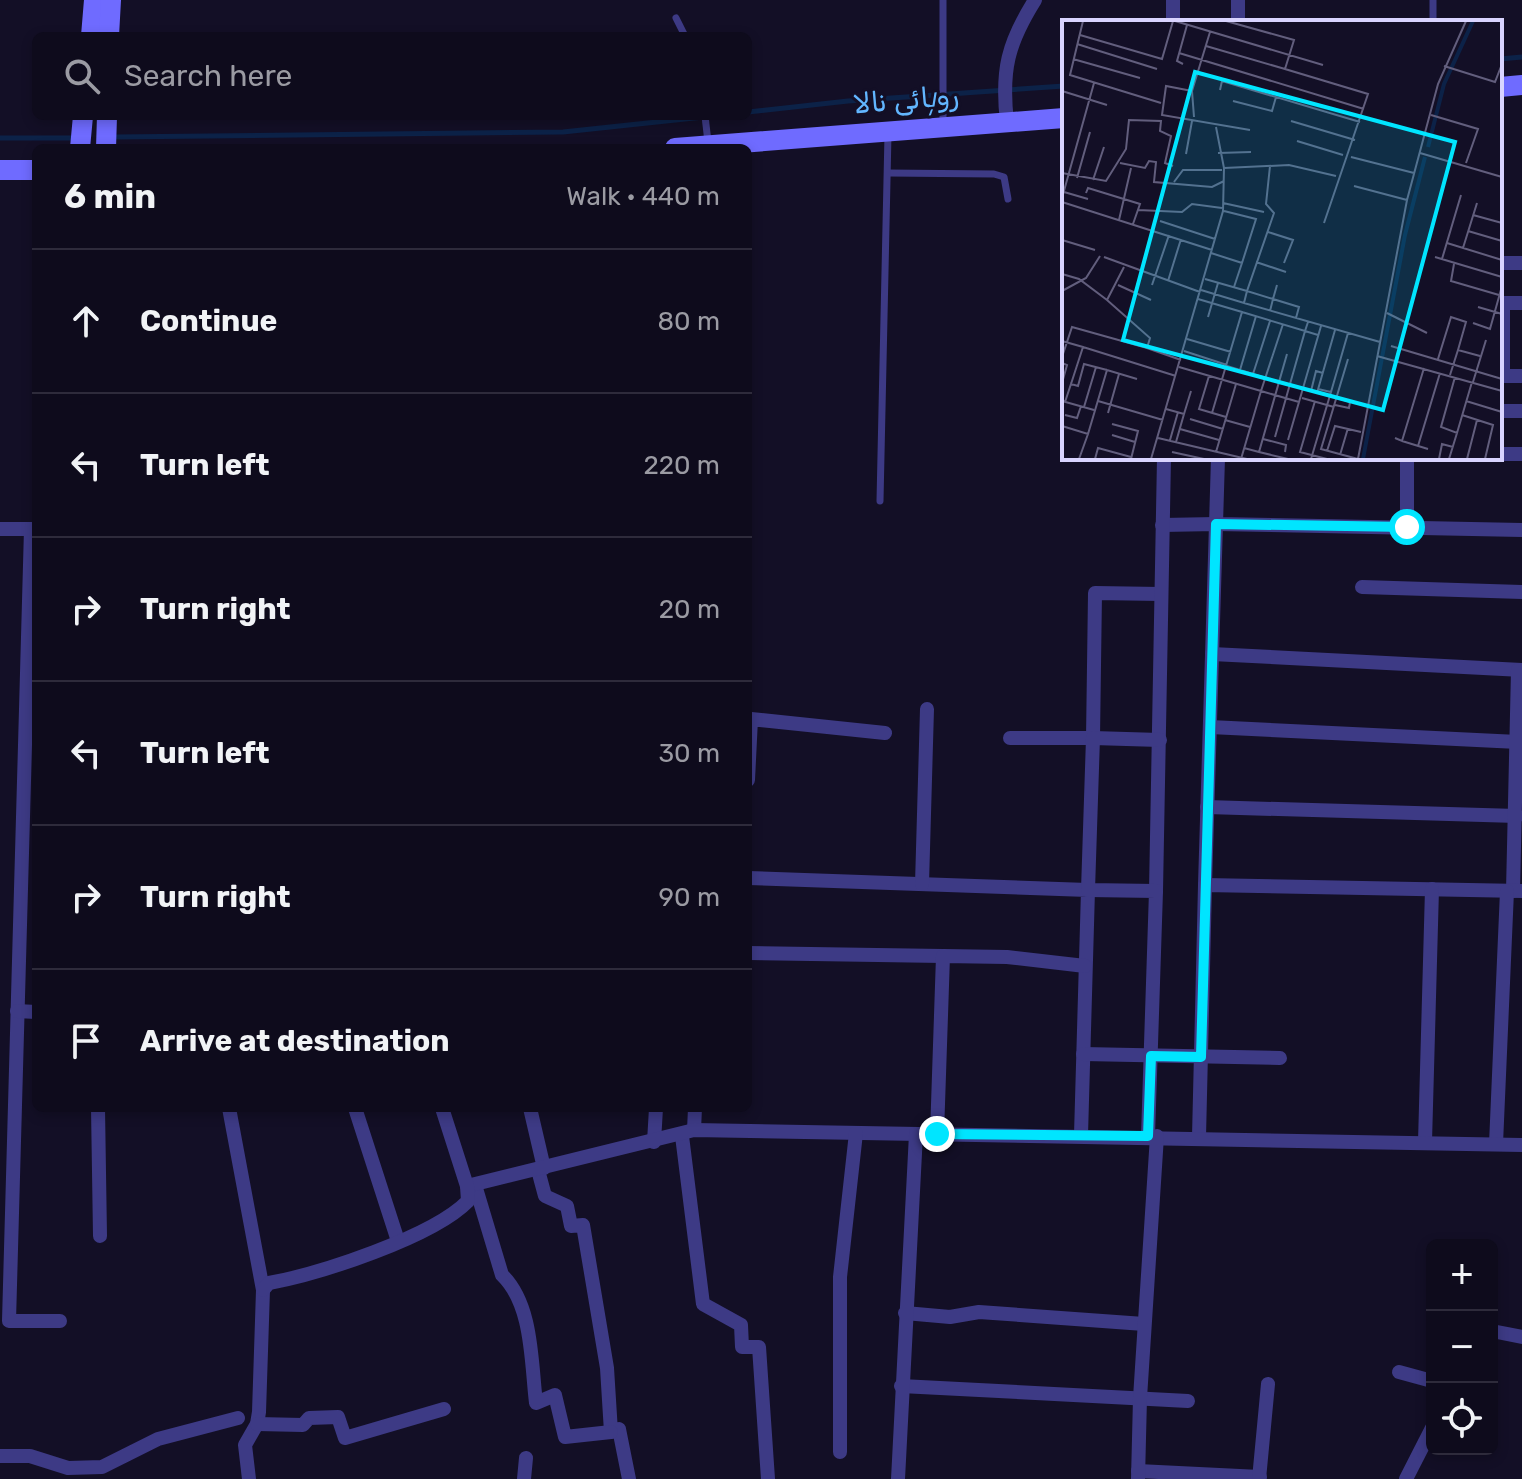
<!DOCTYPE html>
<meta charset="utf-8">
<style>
:root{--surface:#0e0b1c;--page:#1c1929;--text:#f1f3f6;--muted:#9b9ba3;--line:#2e2b3b}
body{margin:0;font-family:Rubik,Cairo,sans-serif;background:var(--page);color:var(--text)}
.controls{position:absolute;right:24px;bottom:24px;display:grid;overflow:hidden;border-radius:12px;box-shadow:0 4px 12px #0003}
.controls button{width:72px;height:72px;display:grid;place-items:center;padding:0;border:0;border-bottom:2px solid var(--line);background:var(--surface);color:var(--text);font:40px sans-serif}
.stop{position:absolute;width:24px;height:24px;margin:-18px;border:6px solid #00e5ff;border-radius:50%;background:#fff}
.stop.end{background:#00e5ff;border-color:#fff;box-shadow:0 2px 8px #0008}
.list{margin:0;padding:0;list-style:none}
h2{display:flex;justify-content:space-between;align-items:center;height:104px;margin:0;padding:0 32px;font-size:34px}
h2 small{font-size:26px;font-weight:400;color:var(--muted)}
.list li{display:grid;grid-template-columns:52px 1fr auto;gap:24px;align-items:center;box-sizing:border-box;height:144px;padding:0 32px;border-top:2px solid var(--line)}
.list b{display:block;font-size:30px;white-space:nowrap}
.list em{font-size:26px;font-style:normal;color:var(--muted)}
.icon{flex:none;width:44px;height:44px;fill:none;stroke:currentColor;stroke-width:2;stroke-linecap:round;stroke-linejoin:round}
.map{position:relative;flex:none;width:1522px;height:1479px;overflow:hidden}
.search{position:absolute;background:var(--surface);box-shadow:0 4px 12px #0003;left:32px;top:32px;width:720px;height:88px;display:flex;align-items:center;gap:20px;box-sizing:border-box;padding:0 28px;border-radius:12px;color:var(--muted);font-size:30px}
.panel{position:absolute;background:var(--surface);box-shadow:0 4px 12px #0003;left:32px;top:144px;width:720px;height:968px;border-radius:12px}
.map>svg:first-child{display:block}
</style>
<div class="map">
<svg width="1522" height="1479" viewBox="0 0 1522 1479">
<rect width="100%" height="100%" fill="#130f26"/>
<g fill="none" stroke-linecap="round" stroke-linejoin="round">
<g stroke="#0c2248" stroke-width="5">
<polyline points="1500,59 1522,57"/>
<polyline points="748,112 848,101 1064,86"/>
<polyline points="113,137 563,132 713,116"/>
<polyline points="0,138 75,138"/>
</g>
<g stroke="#3d3a85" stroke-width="7">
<polyline points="1433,0 1433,22"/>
<polyline points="676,18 685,36"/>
<polyline points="705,116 708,142"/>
<polyline points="943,125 943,0"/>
<polyline points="888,173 994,174 1004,177 1008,199"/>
<polyline points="880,501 888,134"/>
</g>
<g stroke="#3d3a85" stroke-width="14">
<polyline points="1173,22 1173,0"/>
<polyline points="1238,22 1238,0"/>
<path d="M1007 122C1001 70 1008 43 1035 0"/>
<polyline points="1500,263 1522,263"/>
<polyline points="1500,376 1522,376"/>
<polyline points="1503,376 1503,303 1522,303"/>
<polyline points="1500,411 1522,411"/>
<polyline points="1500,454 1522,454"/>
<polyline points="1218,458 1216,524 1522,530"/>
<polyline points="1162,525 1216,524 1205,885"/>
<polyline points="1407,527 1407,458"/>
<polyline points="0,529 36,529"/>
<polyline points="31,529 9,1321 60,1321"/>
<polyline points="1362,587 1522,592"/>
<polyline points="1212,654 1522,670"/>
<polyline points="1210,727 1518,742"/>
<polyline points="1010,738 1093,738 1095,593 1161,594"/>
<polyline points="748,780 751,719 885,733"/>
<polyline points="1207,807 1517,816"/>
<polyline points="748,878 1088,890 1081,1135"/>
<polyline points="922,884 927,709"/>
<polyline points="1156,891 1164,458"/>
<polyline points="1513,891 1518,670"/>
<polyline points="748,953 943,956"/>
<polyline points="17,1011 36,1012"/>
<polyline points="1083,1054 1280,1058"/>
<polyline points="98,1108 100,1236"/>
<polyline points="229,1108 263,1290 259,1412 257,1424 245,1445 249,1479"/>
<polyline points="355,1108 398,1241"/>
<polyline points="530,1108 544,1168"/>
<polyline points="694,1130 695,1108"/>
<polyline points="937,1134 943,956 1007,957 1085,966"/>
<polyline points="682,1136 703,1304 741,1325 742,1347 759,1347 768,1479"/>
<polyline points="1148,1136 1156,891 1088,890 1093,738 1160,740"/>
<polyline points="1199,1137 1205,885 1522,891"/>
<polyline points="654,1142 656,1108"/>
<polyline points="1425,1142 1432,889"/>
<polyline points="1496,1144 1507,891"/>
<polyline points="538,1170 545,1196 567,1206 571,1226 583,1225 607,1368 611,1432 619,1429 629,1479"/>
<path d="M475 1185 502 1275C533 1305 531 1362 536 1403L555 1395 565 1437 611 1432"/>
<polyline points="467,1186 694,1130 1522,1145"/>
<path d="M263 1290 269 1283C319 1274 433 1237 468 1201L467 1186 442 1108"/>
<polyline points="905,1313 950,1317 979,1312 1144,1324"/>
<polyline points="1492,1331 1522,1337"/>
<polyline points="1399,1372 1432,1381"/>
<polyline points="901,1386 1188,1401"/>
<polyline points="257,1424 303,1425 309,1418 338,1417 345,1438 444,1409"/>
<polyline points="840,1452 840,1277 856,1133"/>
<polyline points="0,1456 30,1456 68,1468 102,1467 158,1439 238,1418"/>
<polyline points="1138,1471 1260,1477"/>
<polyline points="524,1479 526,1458"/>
<polyline points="898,1479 916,1134"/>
<polyline points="1138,1479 1140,1398 1157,1136"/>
<polyline points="1259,1479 1268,1384"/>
<polyline points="1406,1479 1432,1428"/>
</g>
<g stroke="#6f6bff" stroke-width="20">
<polyline points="91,36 94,0"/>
<polyline points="109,36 111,0"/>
<polyline points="1500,87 1522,85"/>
<polyline points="80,148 83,116"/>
<polyline points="106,148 107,116"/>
<polyline points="675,148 1064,118"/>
<polyline points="0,170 36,170"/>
</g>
</g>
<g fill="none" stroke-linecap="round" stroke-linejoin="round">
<polyline stroke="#00e5ff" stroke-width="10" points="937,1134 1148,1136 1151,1056 1201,1057 1216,524 1407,527"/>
</g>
<g text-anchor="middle" stroke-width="6" stroke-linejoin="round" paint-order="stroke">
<g font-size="28" font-style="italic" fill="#62b6ff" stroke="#130f26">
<text transform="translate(906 99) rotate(-5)" y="10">روہائی نالا</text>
</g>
</g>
<g transform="translate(1062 20)">
<rect width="440" height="440" fill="#130f26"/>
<path fill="none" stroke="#0c2248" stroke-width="4" d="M366 127 382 64 411 1M301 439 343 215 363 137"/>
<path fill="none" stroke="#625e7d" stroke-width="2" d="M21 1 8 55 99 83M113 1 261 45M164 1 232 20 223 49 306 74 262 203M18 15 100 39 111 1M15 24 95 49M144 26 223 49M117 33 302 89M11 39 78 58M121 44 115 41 125 5M382 46 433 62 440 44M158 70 160 61 298 102M0 71 45 85M130 71 104 66 100 95 188 110M171 81 210 91 214 77M369 95 416 109 404 143M132 97 130 71 148 12M229 101 293 120M235 121 281 135M156 133 189 132M358 133 440 157M124 134 130 101M289 137 352 153M58 143 83 148 87 141 94 142 92 162 150 167 162 161M162 148 227 145 274 156M0 153 44 161 64 129 67 100 99 101 98 111 109 116 103 143 111 146M15 158 28 112M31 160 42 127M112 162 121 150H160M292 166 345 180M2 172 26 179M24 173 26 168 78 184 71 204M0 178 32 63M0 182 150 230M161 183 202 192M76 190 120 192 130 184 160 188M162 191 194 199 180 243M411 195 440 203M57 200 69 148M98 201 153 219M406 211 440 221M206 212 231 220 222 243M0 220 33 230M385 223 440 240M401 228 415 183M149 233 180 243 172 267M42 237 138 272M373 237 440 257M380 239 399 175M194 242 224 252M392 244 389 261 437 275M0 254 17 259 45 280 88 318 85 328 119 340M143 259 185 271 212 193 204 184 208 146M106 261 119 219M56 265 89 280M90 265 107 215M215 265 211 279 237 287 234 298M139 270 182 283 185 271 211 279 208 291M0 271 24 258 38 236M136 279 180 292 150 393M45 280 62 247M182 283 318 322M416 287 440 294M180 292 243 311 246 302M325 293 365 313M146 297 156 263M411 303 428 309 440 266M221 304 199 371 237 382M125 319 169 332M0 321 21 327 9 364M329 326 440 359M21 327 114 356M122 331 165 345M315 336 440 371M0 337 10 307 85 328M286 339 259 429 296 439M376 339 389 297 404 302 396 330M0 343 5 345 0 363M165 346 204 358M117 347 199 371 179 439M178 350 194 296M191 354 208 301M388 355 396 330 418 336M147 356 137 389 164 397M393 357 379 407 395 413 410 362M411 362 424 320M249 371 254 351 261 353M269 372 286 313M255 373 273 310M240 378 272 387M0 381 32 390M36 381 101 400M253 381 238 432 265 439M404 381 440 392M3 382 9 364 16 366 22 344 45 350M273 385 287 388 288 382 275 378M22 387 34 347M104 389 122 394 129 371M46 393 57 354M3 395 15 398 19 386M400 395 431 405 423 439M128 399 161 409M163 400 188 407M50 404 76 411 69 439M0 406 26 414 45 350 75 359M118 409 157 420M50 415 73 422M213 417 243 311 256 315M96 418 185 439M333 418 340 421 362 348M201 419 224 425 223 432M108 420 116 392M226 420 259 306M340 421 366 429M114 422 122 394M356 426 378 353M182 428 197 432 225 334M265 431 273 406 299 412M110 432 142 439M154 432 174 364M197 432 226 439M278 435 286 408M17 439 26 414M33 439 36 428 69 437M89 439 161 191 162 148 154 107M249 439 269 372 256 369M296 439 345 180 376 64 404 1M377 439 380 424 391 427M387 439 395 413M405 439 415 400"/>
<path fill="#00e5ff" fill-opacity="0.15" stroke="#00e5ff" stroke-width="4" d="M133 52 393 122 321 390 61 320Z"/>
<rect width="440" height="440" fill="none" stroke="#d9d4ff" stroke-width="4"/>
</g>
</svg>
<div class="controls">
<button>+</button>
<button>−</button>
<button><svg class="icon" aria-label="locate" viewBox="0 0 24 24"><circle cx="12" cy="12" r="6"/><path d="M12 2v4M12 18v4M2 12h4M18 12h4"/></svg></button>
</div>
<div class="stop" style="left:1407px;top:527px"></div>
<div class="stop end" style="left:937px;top:1134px"></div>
<div class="search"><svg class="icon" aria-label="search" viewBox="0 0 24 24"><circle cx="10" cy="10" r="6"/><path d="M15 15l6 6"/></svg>Search here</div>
<section class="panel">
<h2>6 min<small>Walk · 440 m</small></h2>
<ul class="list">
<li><svg class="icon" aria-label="ahead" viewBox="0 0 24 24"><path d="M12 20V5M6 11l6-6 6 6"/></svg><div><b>Continue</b></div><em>80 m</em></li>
<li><svg class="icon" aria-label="left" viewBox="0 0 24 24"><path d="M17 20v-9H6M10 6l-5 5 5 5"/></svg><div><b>Turn left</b></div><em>220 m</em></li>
<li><svg class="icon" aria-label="right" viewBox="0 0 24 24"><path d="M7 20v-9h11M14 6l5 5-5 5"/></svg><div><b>Turn right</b></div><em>20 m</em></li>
<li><svg class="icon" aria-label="left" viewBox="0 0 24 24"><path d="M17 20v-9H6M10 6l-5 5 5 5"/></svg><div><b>Turn left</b></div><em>30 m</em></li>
<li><svg class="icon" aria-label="right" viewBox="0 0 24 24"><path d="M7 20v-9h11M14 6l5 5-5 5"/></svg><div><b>Turn right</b></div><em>90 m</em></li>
<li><svg class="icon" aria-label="arrive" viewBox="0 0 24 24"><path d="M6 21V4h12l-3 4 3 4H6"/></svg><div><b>Arrive at destination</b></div></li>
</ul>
</section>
</div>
